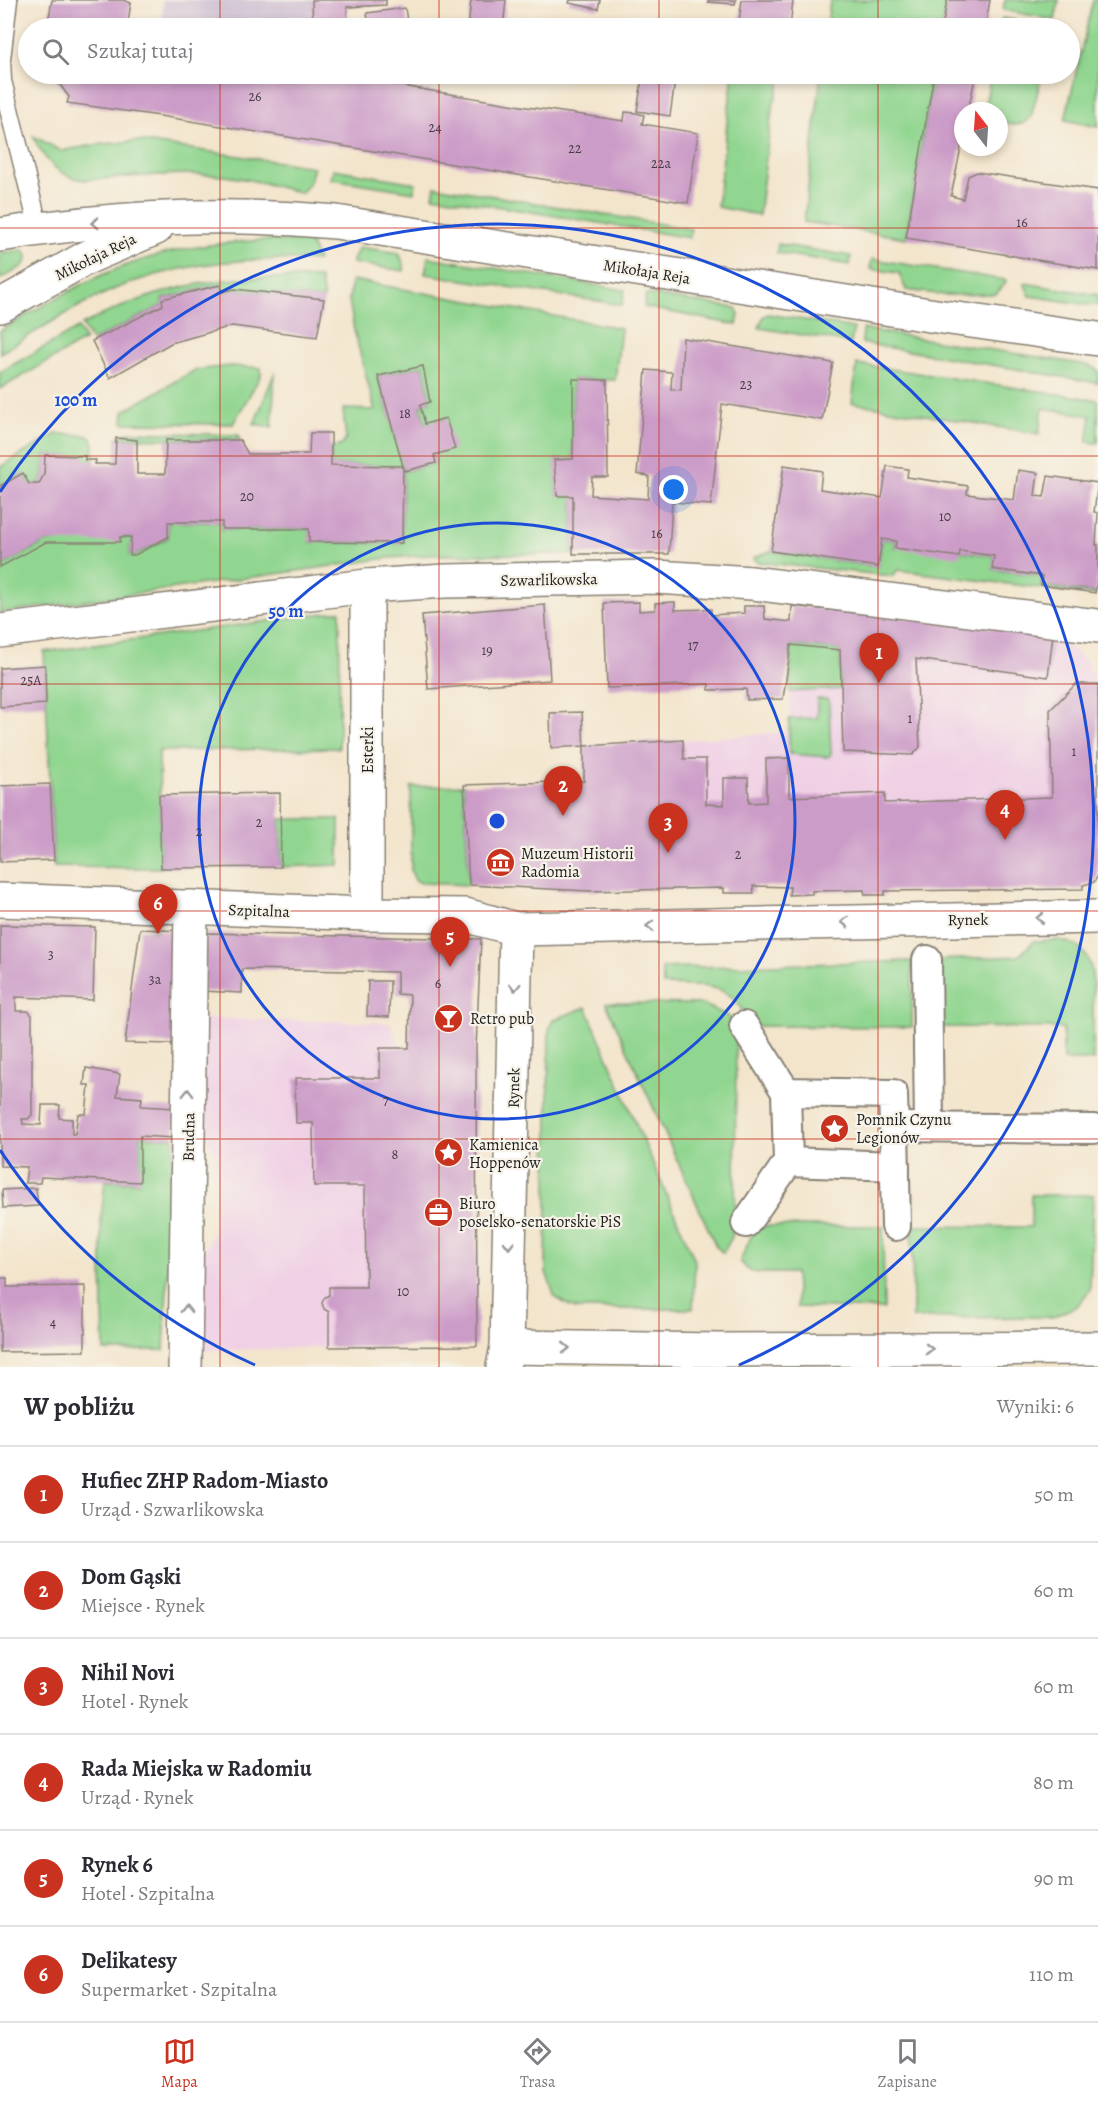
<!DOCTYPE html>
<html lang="pl">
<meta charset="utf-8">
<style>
:root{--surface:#fff;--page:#f2f2f3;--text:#2b2b33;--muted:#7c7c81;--line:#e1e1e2;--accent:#c8321e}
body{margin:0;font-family:Alegreya,serif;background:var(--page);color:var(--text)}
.compass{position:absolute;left:954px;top:102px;width:54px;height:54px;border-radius:50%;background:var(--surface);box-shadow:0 3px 9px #0003;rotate:343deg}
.you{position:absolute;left:674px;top:490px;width:21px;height:21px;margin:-15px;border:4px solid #fff;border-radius:50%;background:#1a73e8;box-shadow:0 0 0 9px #1a73e833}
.badge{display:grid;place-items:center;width:39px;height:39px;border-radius:50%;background:var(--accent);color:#fff;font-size:20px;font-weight:700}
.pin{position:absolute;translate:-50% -50px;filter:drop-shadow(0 2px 3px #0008)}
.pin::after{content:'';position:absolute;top:32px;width:21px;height:18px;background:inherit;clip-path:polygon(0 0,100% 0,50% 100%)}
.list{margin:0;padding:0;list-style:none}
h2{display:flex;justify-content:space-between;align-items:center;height:78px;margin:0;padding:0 24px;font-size:26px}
h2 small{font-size:20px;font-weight:400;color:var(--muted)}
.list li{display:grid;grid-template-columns:39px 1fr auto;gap:18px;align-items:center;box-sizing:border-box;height:96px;padding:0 24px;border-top:2px solid var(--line)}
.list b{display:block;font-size:22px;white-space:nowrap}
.list p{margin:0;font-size:20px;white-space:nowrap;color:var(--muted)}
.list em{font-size:20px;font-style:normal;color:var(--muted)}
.icon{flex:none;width:33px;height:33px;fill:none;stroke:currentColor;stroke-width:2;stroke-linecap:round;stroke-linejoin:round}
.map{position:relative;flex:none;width:1098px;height:1367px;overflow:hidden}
.search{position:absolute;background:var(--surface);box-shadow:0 3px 9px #0003;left:18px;right:18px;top:18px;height:66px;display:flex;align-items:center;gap:15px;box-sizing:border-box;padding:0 21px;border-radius:33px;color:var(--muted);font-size:22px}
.sheet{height:654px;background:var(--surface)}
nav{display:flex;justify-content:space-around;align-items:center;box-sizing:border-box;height:84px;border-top:2px solid var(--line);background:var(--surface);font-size:16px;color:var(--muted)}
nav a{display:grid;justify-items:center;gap:3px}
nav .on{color:var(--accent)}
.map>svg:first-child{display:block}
</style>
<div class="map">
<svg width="1098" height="1367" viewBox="0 0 1098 1367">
<rect width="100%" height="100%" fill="#f7f3e8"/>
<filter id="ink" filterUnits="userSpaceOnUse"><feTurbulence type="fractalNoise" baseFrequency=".0167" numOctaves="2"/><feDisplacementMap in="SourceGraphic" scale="12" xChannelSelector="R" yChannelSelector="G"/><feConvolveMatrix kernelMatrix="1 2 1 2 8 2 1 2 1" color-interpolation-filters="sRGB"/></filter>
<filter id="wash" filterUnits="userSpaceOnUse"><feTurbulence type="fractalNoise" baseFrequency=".008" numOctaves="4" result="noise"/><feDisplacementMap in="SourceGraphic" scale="24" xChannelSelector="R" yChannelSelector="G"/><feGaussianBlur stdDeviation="1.35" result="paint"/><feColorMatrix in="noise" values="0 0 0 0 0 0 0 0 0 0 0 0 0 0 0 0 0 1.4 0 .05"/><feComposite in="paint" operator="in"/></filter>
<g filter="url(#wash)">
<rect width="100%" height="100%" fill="#f3e5cc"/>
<g fill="#f0d0e5">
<polygon points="792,606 1053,634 1053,642 1073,649 1085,660 1090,668 1094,684 1098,684 1098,866 1083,866 1083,889 886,891 885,895 865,895 864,890 812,891 812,894 789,895 789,759 766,759 766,802 749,803 748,778 724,778 724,805 706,804 706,759 684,759 683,740 789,732"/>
<polygon points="201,1018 390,1023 400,1048 476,1048 477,1346 329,1347 199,1351 200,1260 214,1232 217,1155 208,1141 201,1123"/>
</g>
<polygon fill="#cebed2" points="163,0 347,0 348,28 163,28"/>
<g fill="#91d690" stroke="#567956" stroke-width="1.5" fill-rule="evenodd">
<polygon points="830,0 947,0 942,28 827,28"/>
<polygon points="1005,0 1059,0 1055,20 1003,10"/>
<polygon points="1093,0 1098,0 1098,127 1065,120"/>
<polygon points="1002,18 1053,26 1052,28 1000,28"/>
<polygon points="733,74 783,74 772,109 759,215 717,207"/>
<polygon points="821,74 934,74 906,238 804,222"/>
<path d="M991 74H1011L1041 79 1031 117C1022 128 1012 125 999 122V111H984Z"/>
<path d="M33 136 61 151 94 145 137 141 314 167 309 184 302 193C281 188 259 181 238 178 188 170 136 177 85 180 59 178 43 159 33 136Z"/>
<polygon points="333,169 416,183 414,192 331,179"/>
<polygon points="435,186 691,229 690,238 433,196"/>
<path d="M267 240 310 242 318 261C245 256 167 264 99 296 65 312 33 334 0 353V331C37 309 74 286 114 270 163 250 215 242 267 240Z"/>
<polygon points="778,244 851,256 850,265 777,253"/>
<polygon points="359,247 399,253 404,265 404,271 352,263"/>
<path d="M24 250C36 264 10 273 0 279V253Z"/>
<polygon points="428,257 625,290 622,305 425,274"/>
<polygon points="872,259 1006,280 1005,284 996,294 945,295 906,290 899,273 870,269"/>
<path d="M320 278 324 299 234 289 222 292 219 285 162 299 163 305 92 341 82 325C130 300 182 283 237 279 264 277 292 278 320 278Z"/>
<path d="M352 280 621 328 615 380 573 379V459L555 460 557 495 573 496V554L430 555 388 558 0 613V567L46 542 131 537 130 555H135L168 538V522H222V529H309L310 542 402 543 403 466 331 465V448L342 445 346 439 343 409 375 410 354 330 349 299ZM423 366 430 402 420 405 425 424 446 418 434 455 436 463 405 471 378 376Z"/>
<polygon points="1024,283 1098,295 1098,305 1089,305 1030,296"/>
<polygon points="646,294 736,308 739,315 737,325 644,307"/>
<polygon points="768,314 854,328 851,343 759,328 763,317"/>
<polygon points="78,328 85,340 0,389 0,372"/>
<polygon points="863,329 1087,365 1098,370 1098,383 862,343"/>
<polygon points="857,364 1098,400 1098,443 1087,442 1091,416 1043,408 1039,434 852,403"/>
<polygon points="231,366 261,368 261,375 233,424 123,423 124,411 195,370"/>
<polygon points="275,372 272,427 254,424"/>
<polygon points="130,432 238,435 240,440 116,438"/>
<polygon points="56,434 84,435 91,437 94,444 93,461 85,460 84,456 45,455 44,474 39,484 29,484 23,473 0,486 0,467"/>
<polygon points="882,539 896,541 895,548 960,551 994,556 993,569 1042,576 1041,585 1095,593 1095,595 898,570 892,576 757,562 753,558 771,551 878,567"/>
<polygon points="340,611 339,748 159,751 161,868 54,867 44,652"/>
<polygon points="791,645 840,650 841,689 790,692"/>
<polygon points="817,699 827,699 829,702 831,754 828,757 789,754 789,719 817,718"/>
<polygon points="464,785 469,885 421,883 415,880 411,871 411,787"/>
<polygon points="280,819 339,819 339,865 281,867"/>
<path d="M1058 940C1096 945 1093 977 1093 1007 1093 1025 1093 1042 1093 1060H1063V1028L941 1027 940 960 1019 956 1034 941Z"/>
<path d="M912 961V1027L749 1026C733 979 705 987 663 985L662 968Z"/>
<polygon points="606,1003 703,1004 730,1017 736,1026 735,1220 732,1237 723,1253 716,1246"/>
<polygon points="586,1007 695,1261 693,1309 576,1309 555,1298 546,1272 549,1030 553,1020"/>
<polygon points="140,1136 174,1138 164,1350 104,1351 101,1219 105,1181 139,1182"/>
<polygon points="1031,1195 1093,1195 1090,1290 1077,1306 1053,1317 913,1318 912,1226 1031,1227"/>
<polygon points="756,1226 883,1226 884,1309 797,1307 795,1273 760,1273 749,1271 740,1261"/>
</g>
<g id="blocks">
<g fill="#cc9cc8">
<polygon points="52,0 123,0 131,3 127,28 47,28"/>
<polygon points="312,0 386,0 386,5 347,7 348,28 313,28"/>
<polygon points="471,0 506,0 503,28 468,28"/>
<polygon points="570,0 600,0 598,9 569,3"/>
<polygon points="708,0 736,0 735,4 708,2"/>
<polygon points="742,0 793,0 790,28 738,28"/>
<polygon points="947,0 990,0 985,28 942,28"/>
<polygon points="405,8 408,28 369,28 367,13"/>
<polygon points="52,74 331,74 527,107 624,121 625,112 636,113 644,115 642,124 698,133 688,203 160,116 67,103 69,97"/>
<polygon points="643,74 676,74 670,116 637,111"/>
<polygon points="934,74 976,74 968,111 963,111 963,138 951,196 963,199 968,176 977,172 1098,190 1098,270 906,238"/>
<polygon points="220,285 222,292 234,289 324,299 317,337 232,326 171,343 110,378 92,341 163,305 162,299"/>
<polygon points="683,338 833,363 822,420 722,404 711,505 672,502 669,554 573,554 573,496 557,496 554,460 573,459 573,379 607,380 608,477 592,477 591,495 648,499 649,476 637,474 646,370 672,372 671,389 681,390"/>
<polygon points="423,366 430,402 420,405 425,424 446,418 455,449 434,455 436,463 405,471 403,466 402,543 309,542 309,529 222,529 222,522 168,522 168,537 135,555 130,555 131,537 120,537 120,542 46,542 0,567 0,486 23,473 29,484 39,484 44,474 45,455 85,456 85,460 96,460 95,464 115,464 116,438 137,440 137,474 165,474 166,440 240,440 248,454 309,454 310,433 331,433 331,465 403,466 378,376"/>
<polygon points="784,465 822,471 820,489 882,498 887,466 908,469 907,477 968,486 967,494 1014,500 1018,470 1038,473 1035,496 1044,497 1048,476 1098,483 1094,512 1098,513 1096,545 1098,545 1098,573 1095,593 1041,585 1042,576 992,569 994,556 960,551 959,557 895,548 896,541 882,539 878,567 771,551"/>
<polygon points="639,602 639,611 655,610 655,603 675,602 675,610 711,609 711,615 744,613 744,606 764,606 765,619 791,622 792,606 1053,634 1048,677 916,659 920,747 913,755 843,752 840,650 791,645 783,699 747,700 746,689 709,690 709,684 607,688 604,603"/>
<polygon points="545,605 550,680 428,689 422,615"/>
<polygon points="45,665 46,704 0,707 0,668"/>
<polygon points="1076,684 1098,684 1098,876 1094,882 1083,885 1083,889 885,891 885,895 865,895 864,890 812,891 812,894 789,895 790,887 753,886 754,893 724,893 724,888 588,891 469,885 464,785 584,781 584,746 551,748 550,713 582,712 584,746 683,740 684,759 706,759 706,804 724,805 724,778 748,778 749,803 766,802 766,759 789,758 789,797 885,793 885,803 1052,797 1050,710"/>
<polygon points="50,784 54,860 0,862 0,786"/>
<polygon points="280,793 281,867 161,868 159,795"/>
<polygon points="0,925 95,927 93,1000 16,997 16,1011 28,1011 32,1015 32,1115 28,1119 22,1119 23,1124 41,1125 42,1105 60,1105 59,1118 72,1119 72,1134 75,1134 78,1114 86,1114 89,1085 84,1085 86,1068 120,1074 117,1096 142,1098 141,1106 175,1108 174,1138 140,1136 140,1182 41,1177 40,1183 25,1183 27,1167 0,1166"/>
<polygon points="140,929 182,931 176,1044 125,1043"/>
<polygon points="206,933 481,939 476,1048 477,1346 329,1347 329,1312 324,1309 322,1303 325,1297 329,1295 329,1287 366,1287 365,1186 314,1186 313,1123 296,1123 295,1078 380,1078 380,1048 409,1048 410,995 397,994 397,972 242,969 242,993 202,991"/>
<polygon points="368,981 390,981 389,1017 367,1016"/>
<polygon points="36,1188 38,1206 3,1208 2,1190"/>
<polygon points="0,1278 7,1278 7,1287 85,1286 85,1351 0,1352"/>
</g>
</g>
</g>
<g filter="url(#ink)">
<use href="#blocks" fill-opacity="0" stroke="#888074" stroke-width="1.5"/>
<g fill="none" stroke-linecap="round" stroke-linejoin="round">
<defs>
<polyline id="service" points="8,0 1,59 2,81 39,229"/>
<g id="pedestrian">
<polyline points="927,960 929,1127"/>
<polyline points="744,1026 786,1092 893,1094 894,1127"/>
<polyline points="788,1162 895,1166"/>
<polyline points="746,1223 788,1162 786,1092"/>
<polyline points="896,1226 894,1127 1093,1129"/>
</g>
<g id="minor">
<polyline points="0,631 367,586 445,581 656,577 752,583 1098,626"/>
<polyline points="0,900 367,914 465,915 516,929 1098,917"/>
<polyline points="367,914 367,586"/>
<polyline points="507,1347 720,1350 1098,1348"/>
<polyline points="185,1367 191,907"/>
<polyline points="503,1367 507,1347 516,929"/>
</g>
<g id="tertiary">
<path d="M0 235C111 217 225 212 336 222L936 316 1098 339"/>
<polyline points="0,306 86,258 156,228"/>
</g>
</defs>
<use href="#service" stroke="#888074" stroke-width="21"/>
<use href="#pedestrian" stroke="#888074" stroke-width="32"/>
<use href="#minor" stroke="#888074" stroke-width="36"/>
<use href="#tertiary" stroke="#888074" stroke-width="36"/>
<use href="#service" stroke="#fff" stroke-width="18"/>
<use href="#pedestrian" stroke="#fff" stroke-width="28"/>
<use href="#minor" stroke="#fff" stroke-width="33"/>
<use href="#tertiary" stroke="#fff" stroke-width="33"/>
</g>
<defs><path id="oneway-chevron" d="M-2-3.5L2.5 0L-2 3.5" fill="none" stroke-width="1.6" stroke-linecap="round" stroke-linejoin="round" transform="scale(1.5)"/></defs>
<g stroke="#999">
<use href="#oneway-chevron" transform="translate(95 223) rotate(176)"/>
<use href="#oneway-chevron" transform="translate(1040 918) rotate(179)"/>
<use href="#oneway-chevron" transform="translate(845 922) rotate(179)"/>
<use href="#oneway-chevron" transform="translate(650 926) rotate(179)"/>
<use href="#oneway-chevron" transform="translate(515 987) rotate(91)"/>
<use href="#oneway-chevron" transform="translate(188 1093) rotate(-89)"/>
<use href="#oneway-chevron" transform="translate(509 1245) rotate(91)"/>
<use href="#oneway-chevron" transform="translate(186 1309) rotate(-89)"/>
<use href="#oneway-chevron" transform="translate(566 1348) rotate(1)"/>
<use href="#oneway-chevron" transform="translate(929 1349)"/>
</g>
</g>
<path fill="none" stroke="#c8321e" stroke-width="1.5" stroke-opacity="0.55" d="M220 0V28M439 0V28M659 0V28M878 0V28M220 74V1367M439 74V1367M659 74V1367M878 74V1367M0 228H1098M0 456H1098M0 684H1098M0 911H1098M0 1139H1098"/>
<g fill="none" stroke="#1d4ed8" stroke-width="3">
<circle cx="497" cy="821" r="298"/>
<path d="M255 1365A596 596 0 0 1 0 1150M0 492A596 596 0 1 1 739 1365"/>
</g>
<defs>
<symbol id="museum-disc" viewBox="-11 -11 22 22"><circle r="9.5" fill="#c8321e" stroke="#f7f3e8"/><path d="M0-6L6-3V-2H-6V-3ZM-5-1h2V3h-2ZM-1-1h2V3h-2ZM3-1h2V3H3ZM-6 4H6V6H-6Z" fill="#fff"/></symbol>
<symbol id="bar-disc" viewBox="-11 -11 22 22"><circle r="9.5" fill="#c8321e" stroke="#f7f3e8"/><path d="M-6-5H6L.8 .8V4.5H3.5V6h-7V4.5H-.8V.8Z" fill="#fff"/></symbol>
<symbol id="sight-disc" viewBox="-11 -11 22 22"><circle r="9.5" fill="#c8321e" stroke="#f7f3e8"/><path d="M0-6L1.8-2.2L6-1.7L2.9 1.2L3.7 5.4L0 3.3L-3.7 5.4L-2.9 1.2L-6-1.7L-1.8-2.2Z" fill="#fff"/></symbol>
<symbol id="office-disc" viewBox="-11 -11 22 22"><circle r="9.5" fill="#c8321e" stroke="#f7f3e8"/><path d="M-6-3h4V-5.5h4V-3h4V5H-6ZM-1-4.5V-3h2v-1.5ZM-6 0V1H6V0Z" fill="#fff"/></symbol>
</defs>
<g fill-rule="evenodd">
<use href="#museum-disc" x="484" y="846" width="33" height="33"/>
<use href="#bar-disc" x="432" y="1002" width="33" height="33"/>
<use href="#sight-disc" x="818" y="1112" width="33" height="33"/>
<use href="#sight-disc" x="432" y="1136" width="33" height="33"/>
<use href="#office-disc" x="422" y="1196" width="33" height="33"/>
</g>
<g text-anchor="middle" stroke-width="4.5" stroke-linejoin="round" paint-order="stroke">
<g font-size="14" fill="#483c47">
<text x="255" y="101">26</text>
<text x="435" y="132">24</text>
<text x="575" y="153">22</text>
<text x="661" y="168">22a</text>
<text x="1022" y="227">16</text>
<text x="746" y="389">23</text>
<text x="405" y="418">18</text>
<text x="247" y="501">20</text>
<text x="945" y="521">10</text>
<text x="657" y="538">16</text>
<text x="693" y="650">17</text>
<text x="487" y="655">19</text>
<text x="31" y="685">25A</text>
<text x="910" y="723">1</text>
<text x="1074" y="756">1</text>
<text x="259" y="827">2</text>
<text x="199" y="836">2</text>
<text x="738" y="859">2</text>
<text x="51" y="959">3</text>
<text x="155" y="984">3a</text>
<text x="438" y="988">6</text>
<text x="386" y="1105">7</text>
<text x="395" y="1159">8</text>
<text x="403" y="1296">10</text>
<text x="53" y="1327">4</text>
</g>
<g font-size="16" fill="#1c1c1c" stroke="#f7f3e8">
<text transform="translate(95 256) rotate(-26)" y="6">Mikołaja Reja</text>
<text transform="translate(647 271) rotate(9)" y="6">Mikołaja Reja</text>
<text transform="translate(549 579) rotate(-1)" y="6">Szwarlikowska</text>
<text transform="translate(367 750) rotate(-90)" y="6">Esterki</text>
<text transform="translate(259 910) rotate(2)" y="6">Szpitalna</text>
<text transform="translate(968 919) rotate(-1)" y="6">Rynek</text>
<text transform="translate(513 1088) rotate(-89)" y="6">Rynek</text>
<text transform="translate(188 1137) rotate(-89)" y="6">Brudna</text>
</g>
<g font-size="16" fill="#1c1c1c" stroke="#f7f3e8" text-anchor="start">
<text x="521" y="859">Muzeum Historii<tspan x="521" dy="18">Radomia</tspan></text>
<text x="470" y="1024">Retro pub</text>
<text x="856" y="1125">Pomnik Czynu<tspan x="856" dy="18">Legionów</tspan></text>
<text x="469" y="1150">Kamienica<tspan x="469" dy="18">Hoppenów</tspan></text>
<text x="459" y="1209">Biuro<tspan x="459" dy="18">poselsko-senatorskie PiS</tspan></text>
</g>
</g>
<circle cx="497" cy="821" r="9" fill="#1d4ed8" stroke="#f7f3e8" stroke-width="3"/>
<g font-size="18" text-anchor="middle" font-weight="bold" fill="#1d4ed8" stroke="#f7f3e8" stroke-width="4.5" stroke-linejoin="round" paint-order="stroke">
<text x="76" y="406">100 m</text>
<text x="286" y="617">50 m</text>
</g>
</svg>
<svg class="compass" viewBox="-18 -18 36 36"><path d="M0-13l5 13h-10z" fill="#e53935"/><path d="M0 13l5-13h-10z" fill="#7c7c81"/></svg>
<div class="you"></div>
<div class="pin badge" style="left:879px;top:683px">1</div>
<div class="pin badge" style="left:563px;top:816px">2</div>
<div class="pin badge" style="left:668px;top:853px">3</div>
<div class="pin badge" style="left:1005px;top:840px">4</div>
<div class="pin badge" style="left:450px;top:967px">5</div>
<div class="pin badge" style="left:158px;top:934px">6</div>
<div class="search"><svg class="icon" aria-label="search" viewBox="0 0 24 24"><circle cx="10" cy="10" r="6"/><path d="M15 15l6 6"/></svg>Szukaj tutaj</div>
</div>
<section class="sheet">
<h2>W pobliżu<small>Wyniki: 6</small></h2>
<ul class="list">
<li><span class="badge">1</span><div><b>Hufiec ZHP Radom-Miasto</b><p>Urząd · Szwarlikowska</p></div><em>50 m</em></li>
<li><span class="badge">2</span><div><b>Dom Gąski</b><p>Miejsce · Rynek</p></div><em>60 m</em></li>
<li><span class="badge">3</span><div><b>Nihil Novi</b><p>Hotel · Rynek</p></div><em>60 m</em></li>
<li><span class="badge">4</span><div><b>Rada Miejska w Radomiu</b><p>Urząd · Rynek</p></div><em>80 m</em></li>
<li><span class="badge">5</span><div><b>Rynek 6</b><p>Hotel · Szpitalna</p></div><em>90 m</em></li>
<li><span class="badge">6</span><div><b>Delikatesy</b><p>Supermarket · Szpitalna</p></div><em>110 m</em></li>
</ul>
</section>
<nav>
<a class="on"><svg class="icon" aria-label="map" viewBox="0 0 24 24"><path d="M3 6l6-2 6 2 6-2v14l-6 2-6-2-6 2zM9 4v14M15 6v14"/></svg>Mapa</a>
<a><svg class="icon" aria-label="directions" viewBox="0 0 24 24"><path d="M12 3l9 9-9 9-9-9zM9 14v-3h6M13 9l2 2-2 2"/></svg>Trasa</a>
<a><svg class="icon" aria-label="saved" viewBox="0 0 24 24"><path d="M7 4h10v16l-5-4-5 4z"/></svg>Zapisane</a>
</nav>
